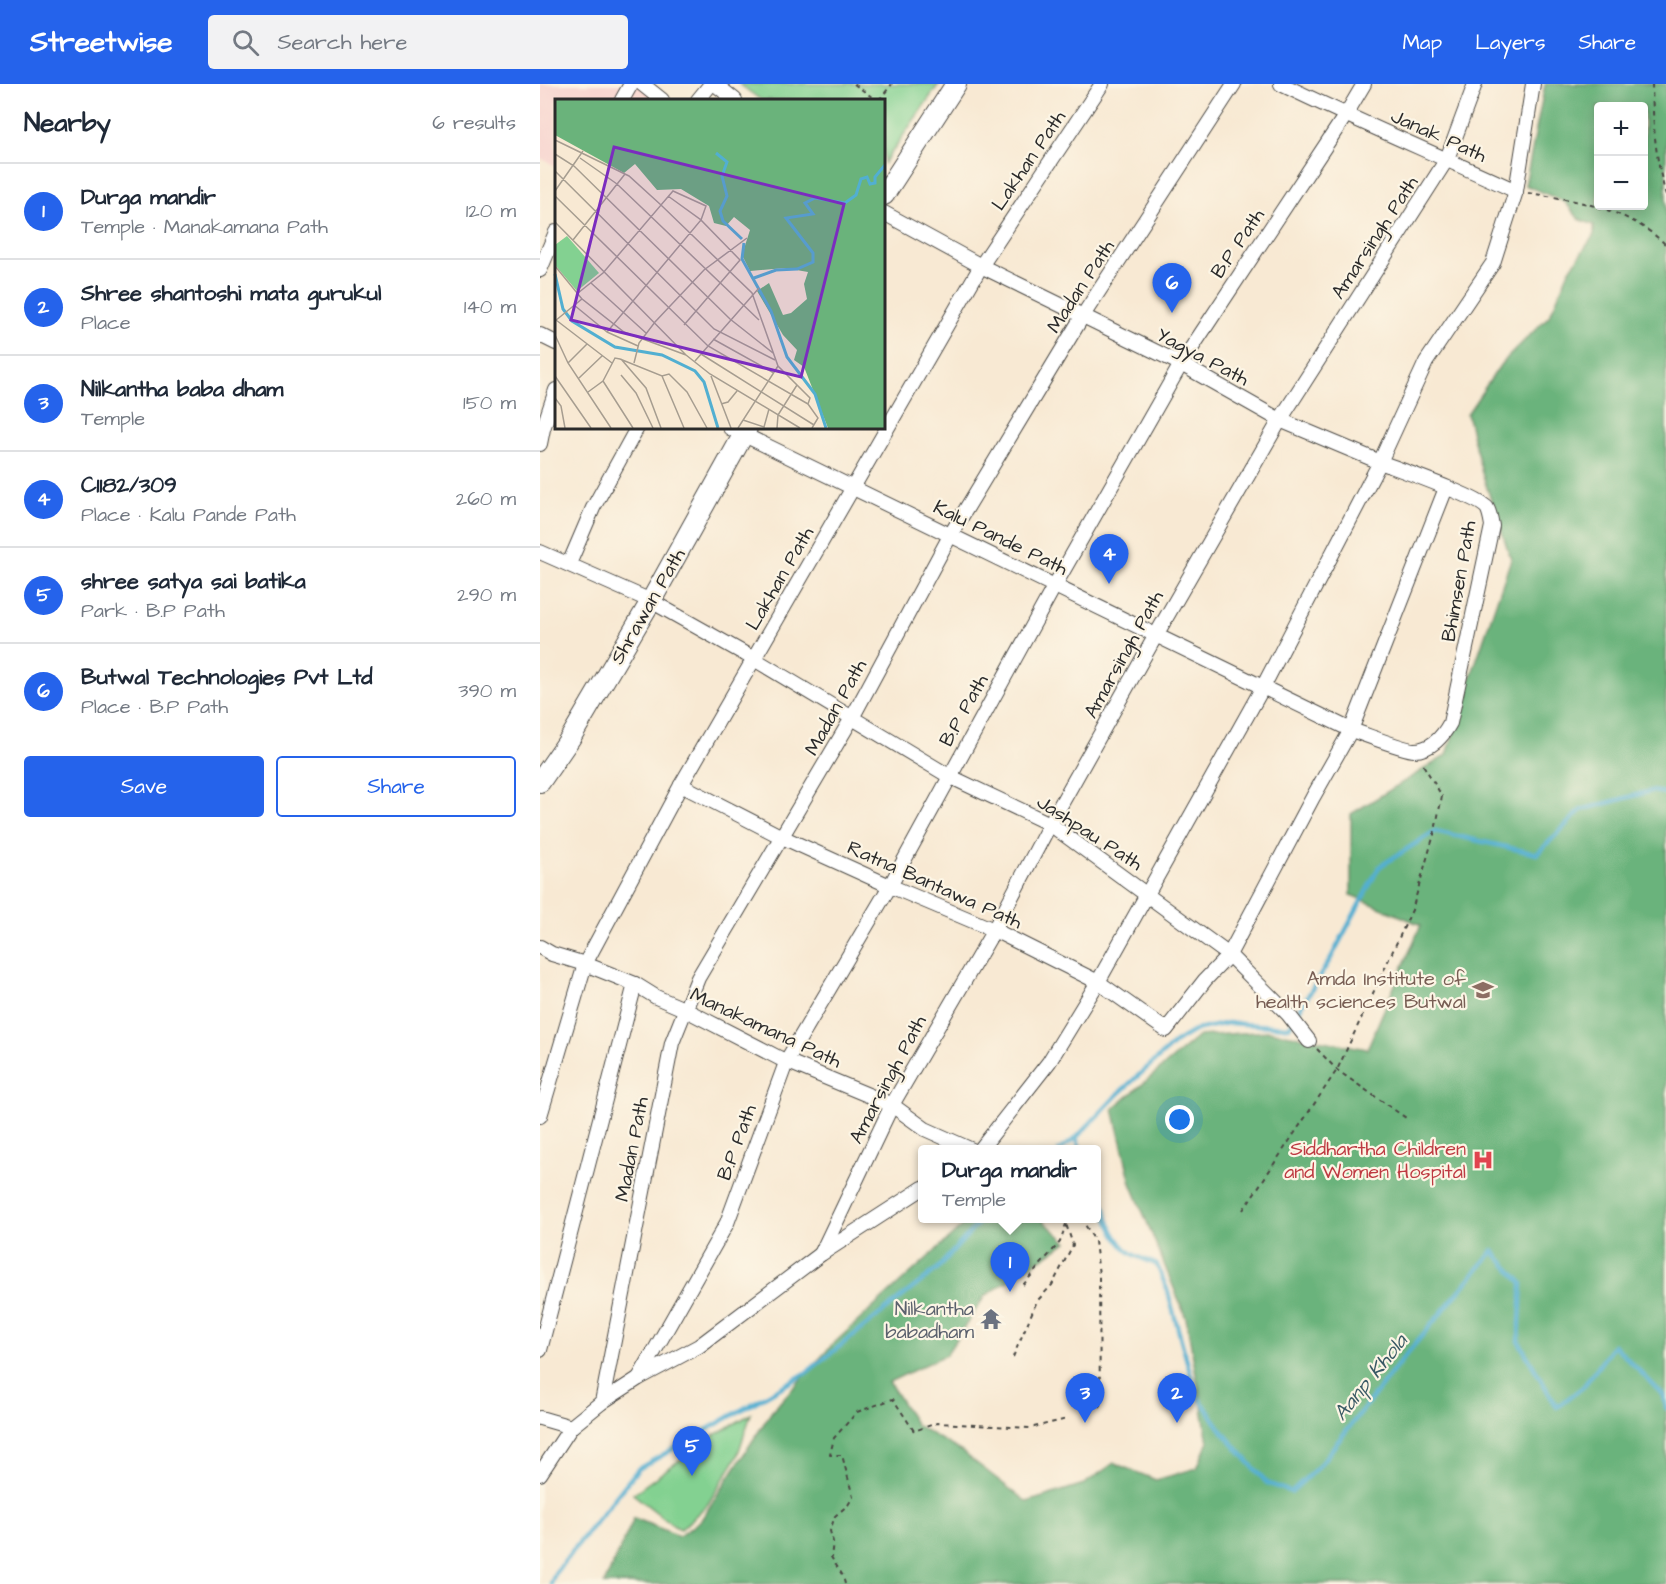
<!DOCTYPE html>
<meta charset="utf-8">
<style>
:root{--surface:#fff;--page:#f2f2f3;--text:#1f2937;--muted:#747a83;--line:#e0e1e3;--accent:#2563eb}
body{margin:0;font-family:"Architects Daughter",sans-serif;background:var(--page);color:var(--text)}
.controls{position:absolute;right:18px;top:18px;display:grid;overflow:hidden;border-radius:6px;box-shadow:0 3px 15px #0003}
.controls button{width:54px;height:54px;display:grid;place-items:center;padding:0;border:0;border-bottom:2px solid var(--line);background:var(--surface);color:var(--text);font:30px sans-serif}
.you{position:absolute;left:640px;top:1036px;width:21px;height:21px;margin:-15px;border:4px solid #fff;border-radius:50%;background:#1a73e8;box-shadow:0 0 0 9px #1a73e833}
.badge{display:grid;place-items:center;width:39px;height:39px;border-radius:50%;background:var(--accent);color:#fff;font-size:20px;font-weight:700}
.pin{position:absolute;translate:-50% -50px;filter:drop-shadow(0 2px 3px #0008)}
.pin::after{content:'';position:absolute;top:32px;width:21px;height:18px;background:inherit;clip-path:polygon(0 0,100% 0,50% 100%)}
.popup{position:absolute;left:378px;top:1061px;width:183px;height:78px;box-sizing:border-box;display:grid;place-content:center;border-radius:6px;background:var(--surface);filter:drop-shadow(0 2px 4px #0005);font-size:20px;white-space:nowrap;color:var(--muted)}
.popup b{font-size:22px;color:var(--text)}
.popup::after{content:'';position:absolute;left:50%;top:100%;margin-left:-12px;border:12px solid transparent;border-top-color:var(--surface)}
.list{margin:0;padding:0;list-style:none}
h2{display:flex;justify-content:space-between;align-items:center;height:78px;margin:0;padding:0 24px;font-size:26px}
h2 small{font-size:20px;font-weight:400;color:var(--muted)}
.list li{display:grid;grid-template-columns:39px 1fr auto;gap:18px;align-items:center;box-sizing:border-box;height:96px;padding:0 24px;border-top:2px solid var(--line)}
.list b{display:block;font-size:22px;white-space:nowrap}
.list p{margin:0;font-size:20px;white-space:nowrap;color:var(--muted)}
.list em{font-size:20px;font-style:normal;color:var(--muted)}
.actions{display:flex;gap:12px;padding:18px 24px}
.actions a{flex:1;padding:14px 0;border:2px solid var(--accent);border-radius:6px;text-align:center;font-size:21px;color:var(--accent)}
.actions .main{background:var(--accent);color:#fff}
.icon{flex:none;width:33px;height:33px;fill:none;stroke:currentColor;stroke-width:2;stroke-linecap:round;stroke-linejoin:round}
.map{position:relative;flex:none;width:1126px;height:1500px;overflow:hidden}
header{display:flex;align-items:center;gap:36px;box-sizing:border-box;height:84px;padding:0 30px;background:var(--accent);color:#fff}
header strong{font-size:28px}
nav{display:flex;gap:33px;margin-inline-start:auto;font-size:21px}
.search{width:420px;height:54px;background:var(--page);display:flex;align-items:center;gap:15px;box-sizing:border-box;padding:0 21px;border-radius:6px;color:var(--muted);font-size:22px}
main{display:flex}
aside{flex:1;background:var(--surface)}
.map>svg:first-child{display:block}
</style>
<header>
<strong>Streetwise</strong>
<div class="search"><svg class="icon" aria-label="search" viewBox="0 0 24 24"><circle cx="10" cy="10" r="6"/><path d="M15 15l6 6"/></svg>Search here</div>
<nav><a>Map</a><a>Layers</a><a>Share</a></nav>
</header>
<main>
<aside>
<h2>Nearby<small>6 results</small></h2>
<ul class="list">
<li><span class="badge">1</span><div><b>Durga mandir</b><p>Temple · Manakamana Path</p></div><em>120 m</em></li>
<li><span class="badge">2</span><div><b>Shree shantoshi mata gurukul</b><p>Place</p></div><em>140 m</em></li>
<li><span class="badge">3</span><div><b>Nilkantha baba dham</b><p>Temple</p></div><em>150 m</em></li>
<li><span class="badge">4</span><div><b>C1182/309</b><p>Place · Kalu Pande Path</p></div><em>260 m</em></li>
<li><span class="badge">5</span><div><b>shree satya sai batika</b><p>Park · B.P Path</p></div><em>290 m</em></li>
<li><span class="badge">6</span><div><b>Butwal Technologies Pvt Ltd</b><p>Place · B.P Path</p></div><em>390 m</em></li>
</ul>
<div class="actions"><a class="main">Save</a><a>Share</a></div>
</aside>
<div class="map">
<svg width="1126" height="1500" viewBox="0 0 1126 1500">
<rect width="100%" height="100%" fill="#fcf5e5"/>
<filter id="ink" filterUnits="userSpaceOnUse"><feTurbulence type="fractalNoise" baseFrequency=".0167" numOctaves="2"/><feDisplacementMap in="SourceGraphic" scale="12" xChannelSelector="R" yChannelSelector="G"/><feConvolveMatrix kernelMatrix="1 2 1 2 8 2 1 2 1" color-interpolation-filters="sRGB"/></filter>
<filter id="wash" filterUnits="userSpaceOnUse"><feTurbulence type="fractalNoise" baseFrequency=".008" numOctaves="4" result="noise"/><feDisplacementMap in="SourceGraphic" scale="24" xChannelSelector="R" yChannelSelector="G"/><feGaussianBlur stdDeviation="1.35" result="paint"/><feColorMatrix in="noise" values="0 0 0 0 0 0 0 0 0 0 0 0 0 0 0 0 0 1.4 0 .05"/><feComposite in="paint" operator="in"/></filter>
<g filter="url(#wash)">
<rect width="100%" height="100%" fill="#f8e9d3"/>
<polygon fill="#f7d0cc" points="0,0 102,0 122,16 16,16 16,82 0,74"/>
<g fill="#83d191" stroke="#577e5e" stroke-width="1.5">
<polygon points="199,0 399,0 344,79 344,16 221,16"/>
<polygon points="211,1330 197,1373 168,1420 141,1445 134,1442 93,1410 173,1352"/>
</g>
<path fill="#6ab37b" stroke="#4a6f53" stroke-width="1.5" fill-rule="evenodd" d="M1005 0H1126V1500H64L94 1434 139 1452 161 1436 232 1327 292 1261 430 1135H501L527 1158 445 1212 406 1271 349 1298 376 1341 421 1367 487 1418 544 1400 574 1379 616 1396 657 1384 668 1358 646 1234 591 1099 573 1025 659 952 729 947 827 965 881 841 811 811V730L907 671 927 604 971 475 942 389 927 330 961 280 1010 231 1029 187 1054 151V141L1039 135 1025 118 985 101ZM1058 22H1104V122H1058Z"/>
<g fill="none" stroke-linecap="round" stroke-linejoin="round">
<g stroke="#52afd1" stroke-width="4.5">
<polyline points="536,1054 541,1066"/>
<polyline points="519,1066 536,1054 579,1009 637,957 656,946 688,939 749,943 791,874 839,783 895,747 997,770 1041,726 1111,707 1126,709"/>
<path d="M557 1097C564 1121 568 1148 587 1166 594 1173 608 1176 617 1181L627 1205 656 1310 686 1352 727 1399 751 1408 778 1383 864 1273 953 1167 982 1199 979 1258 1017 1323 1043 1303 1074 1261 1124 1312 1126 1324"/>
<polyline points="11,1500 15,1489 98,1385 266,1289 397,1185 443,1134"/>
</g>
</g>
</g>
<g filter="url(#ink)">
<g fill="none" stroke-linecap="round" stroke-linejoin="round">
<defs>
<g id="street">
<polyline points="102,0 122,16"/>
<polyline points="175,0 195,16"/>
<path d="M741 0C819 38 898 71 976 107"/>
<polyline points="82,16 91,0"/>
<polyline points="158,16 171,0"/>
<polyline points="344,129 441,182 641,280 740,336 840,378 723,603 558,898 509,978 440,1066"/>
<polyline points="0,186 16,148"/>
<polyline points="0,251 16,259"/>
<polyline points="190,344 811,646 906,404"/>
<polyline points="0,360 3,345 16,306"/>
<polyline points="0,468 111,517 214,575 409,692 510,740 689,871 748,930 769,957"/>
<polyline points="29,480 53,424 97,344"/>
<path d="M141 701 242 753 350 802 454 846 558 898 626 946 665 896 689 871 773 713 811 646C824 650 864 666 874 666 891 666 903 652 910 639L952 442C951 436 950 429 947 424 938 413 858 385 840 378L886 278 953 179 976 107 993 0"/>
<polyline points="0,863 12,870 45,880 95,900 116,913 144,925 239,974 352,1021 385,1045 432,1066"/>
<polyline points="0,1032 45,880 141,701 441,182 562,0"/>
<polyline points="281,1170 352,1021 454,846 510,740 616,551 740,336 907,75 935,0"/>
<polyline points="0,1266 95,900"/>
<polyline points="99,1294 187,1139 247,976 350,802 515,501 641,280 805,32 824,0"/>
<polyline points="62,1318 132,959 158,894 312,634 411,450 542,233 694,0"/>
<polyline points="0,1334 31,1343"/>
<polyline points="0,1390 31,1343 62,1318 99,1294 159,1262 281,1170 383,1104"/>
</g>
<g id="secondary">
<polyline points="344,111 416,0"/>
<polyline points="0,698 31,653 111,517 207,344"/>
</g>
</defs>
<use href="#street" stroke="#4a4844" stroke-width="16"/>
<use href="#secondary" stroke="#4a4844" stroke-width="22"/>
<g stroke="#4a4844" stroke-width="2" stroke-dasharray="4.5 4.5" stroke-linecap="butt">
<polyline points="314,0 336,16"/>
<path d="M1112 0C1113 38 1115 75 1126 111"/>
<polyline points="339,16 352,0"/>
<path d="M988 109C1037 116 1089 125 1126 161"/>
<polyline points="777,965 797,986 866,1034"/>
<polyline points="703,1126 797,986 872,826 895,747 902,712 882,679"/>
<polyline points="541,1134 555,1157 559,1191 560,1326"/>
<polyline points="483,1201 520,1158 526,1140"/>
<polyline points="473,1273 497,1217 512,1201 533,1161 526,1140 520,1134"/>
<polyline points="305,1500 303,1492 291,1473 293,1458 290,1447 295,1432 308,1421 313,1413 302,1371 290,1371 294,1354 317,1328 353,1315 374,1347 397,1339 490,1344 527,1335"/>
</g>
<use href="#street" stroke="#fff" stroke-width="14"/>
<use href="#secondary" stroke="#fff" stroke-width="20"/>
</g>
</g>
<defs>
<symbol id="university-bare" viewBox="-9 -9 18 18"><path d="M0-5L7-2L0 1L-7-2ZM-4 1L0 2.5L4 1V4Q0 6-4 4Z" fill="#8d6e63" stroke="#fcf5e5" stroke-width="2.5" paint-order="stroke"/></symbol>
<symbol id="hospital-bare" viewBox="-9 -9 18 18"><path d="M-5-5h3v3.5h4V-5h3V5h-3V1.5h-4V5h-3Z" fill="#e0444e" stroke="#fcf5e5" stroke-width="2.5" paint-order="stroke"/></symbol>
<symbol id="temple-bare" viewBox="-9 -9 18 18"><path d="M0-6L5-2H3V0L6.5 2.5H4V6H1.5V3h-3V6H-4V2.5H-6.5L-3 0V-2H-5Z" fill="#6b7280" stroke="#fcf5e5" stroke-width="2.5" paint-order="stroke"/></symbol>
</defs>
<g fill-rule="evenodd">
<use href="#university-bare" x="928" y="891" width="30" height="30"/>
<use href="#hospital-bare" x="928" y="1061" width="30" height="30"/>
<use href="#temple-bare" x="436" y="1220" width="30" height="30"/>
</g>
<g text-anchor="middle" stroke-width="4.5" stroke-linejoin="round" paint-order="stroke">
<g font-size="20" fill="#2b2b2b" stroke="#fcf5e5">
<text transform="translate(899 51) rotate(24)" y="7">Janak Path</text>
<text transform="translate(488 76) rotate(-56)" y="7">Lakhan Path</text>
<text transform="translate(834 153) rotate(-57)" y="7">Amarsingh Path</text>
<text transform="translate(697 159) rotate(-56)" y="7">B.P Path</text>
<text transform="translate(540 202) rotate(-57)" y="7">Madan Path</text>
<text transform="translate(663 272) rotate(28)" y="7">Yagya Path</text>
<text transform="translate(461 453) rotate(26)" y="7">Kalu Pande Path</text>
<text transform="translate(239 494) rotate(-60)" y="7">Lakhan Path</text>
<text transform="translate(918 497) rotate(-80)" y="7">Bhimsen Path</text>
<text transform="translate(107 522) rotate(-60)" y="7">Shrawan Path</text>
<text transform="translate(583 570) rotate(-61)" y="7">Amarsingh Path</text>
<text transform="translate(295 623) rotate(-61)" y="7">Madan Path</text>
<text transform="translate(423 626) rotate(-61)" y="7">B.P Path</text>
<text transform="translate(550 748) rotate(33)" y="7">Jashpau Path</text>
<text transform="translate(395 800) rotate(24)" y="7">Ratna Bantawa Path</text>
<text transform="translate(226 943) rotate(25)" y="7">Manakamana Path</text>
<text transform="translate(347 995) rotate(-62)" y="7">Amarsingh Path</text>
<text transform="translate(196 1058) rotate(-70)" y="7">B.P Path</text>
<text transform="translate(91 1065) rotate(-79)" y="7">Madan Path</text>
</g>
<g font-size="20" fill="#785e54" stroke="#fcf5e5" text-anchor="end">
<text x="926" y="901">Amda Institute of<tspan x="926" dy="23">health sciences Butwal</tspan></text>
</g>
<g font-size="20" fill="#be3a42" stroke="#fcf5e5" text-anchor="end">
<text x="926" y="1071">Siddhartha Children<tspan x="926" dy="23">and Women Hospital</tspan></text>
</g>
<g font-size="20" fill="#5b616d" stroke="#fcf5e5" text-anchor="end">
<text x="434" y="1231">Nilkantha<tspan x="434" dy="23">babadham</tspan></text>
</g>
<g font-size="21" font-style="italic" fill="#395965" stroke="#fcf5e5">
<text transform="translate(830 1293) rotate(-51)" y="7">Aanp Khola</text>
</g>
</g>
<g transform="translate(15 15)">
<rect width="330" height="330" fill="#f8e9d3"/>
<path d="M12 137 44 174 22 192 0 166V146Z" fill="#83d191"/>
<path d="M0 1H330V329H273L249 268 239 261 242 251 228 236 202 192 214 184 228 216 236 214 252 200 249 185 253 173 230 169 195 172 187 156 195 131 179 118 171 127 159 124 154 107 126 90 102 91 80 65 69 74 0 36Z" fill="#6ab37b"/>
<path fill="none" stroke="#52afd1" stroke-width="3" d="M161 54 172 63 167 77 172 97 165 112 168 122 187 140M189 144 187 160 216 212 232 258 260 295 271 329M0 175 8 210 17 222 60 248 107 256 140 272 149 283 163 329M199 179 221 171 242 170 258 163V154L231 119 258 115 250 104 260 99 290 104 301 96 306 80 312 78 315 85 320 84V78L330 66"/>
<path fill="none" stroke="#a69d90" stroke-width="1.5" d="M0 41 74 77 106 106 118 92 151 107 146 121 185 161 129 226M0 55 19 67 175 220 218 254M25 59 62 85 204 221M0 72 159 230 220 261M0 92 28 52M0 97 153 247 253 305M0 123 131 256 155 275 245 329M18 141 70 75M0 167 27 200M36 184 91 234M23 194 48 174 106 106 197 194 223 267 255 299 253 305 263 319 257 329M19 206 52 233 146 121 113 97M1 221 57 264M0 222 27 200 69 233 131 256M52 233 83 247M0 236 13 264 56 329M158 240 219 274M146 255 259 326M66 260 91 289 106 329M140 262 204 189M13 264 32 245M79 264 84 244 100 223 149 171 192 139M66 276 81 294 98 329M0 277 36 329M107 277 129 329M156 277 176 329M24 279 47 257M48 282 78 329M33 293 48 282 60 259 65 260 107 277 114 275 132 293 152 329M0 299 6 307 10 329M166 305 173 303 182 292M188 321 209 328 214 310M183 329 223 267M222 329 223 316 242 286"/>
<path fill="#7b2cbf" fill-opacity="0.15" stroke="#7b2cbf" stroke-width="3" d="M59 48 289 105 246 278 16 221Z"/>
<rect width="330" height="330" fill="none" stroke="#2b2b2b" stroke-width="3"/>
</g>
</svg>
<div class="controls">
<button>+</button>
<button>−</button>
</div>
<div class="you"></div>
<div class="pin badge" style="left:470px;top:1208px">1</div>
<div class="popup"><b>Durga mandir</b>Temple</div>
<div class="pin badge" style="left:637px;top:1339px">2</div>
<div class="pin badge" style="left:545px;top:1339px">3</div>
<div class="pin badge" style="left:569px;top:500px">4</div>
<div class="pin badge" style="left:152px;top:1392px">5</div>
<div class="pin badge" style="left:632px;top:229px">6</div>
</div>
</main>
